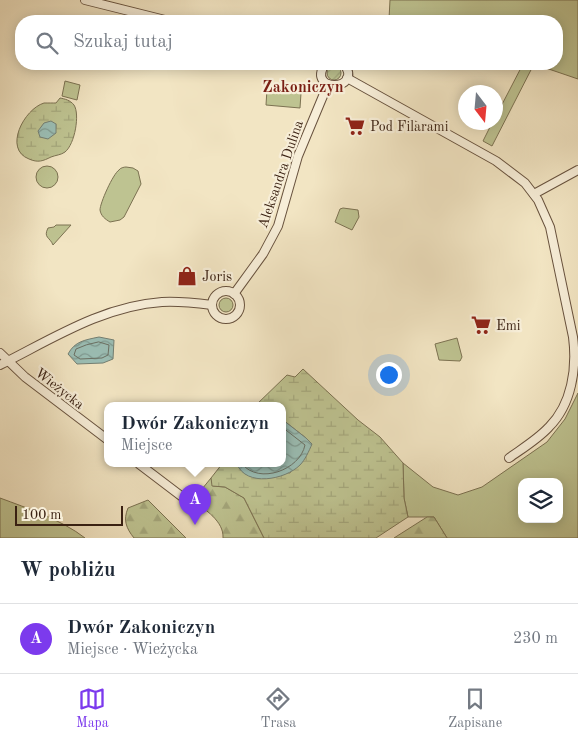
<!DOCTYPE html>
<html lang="pl">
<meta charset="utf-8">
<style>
:root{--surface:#fff;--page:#f6f6f7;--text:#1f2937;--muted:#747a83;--line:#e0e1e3;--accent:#7c3aed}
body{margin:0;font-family:"Old Standard TT",serif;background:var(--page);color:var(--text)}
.controls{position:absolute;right:15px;bottom:15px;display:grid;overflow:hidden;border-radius:10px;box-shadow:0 2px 12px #0003}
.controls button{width:45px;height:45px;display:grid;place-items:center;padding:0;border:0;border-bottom:1px solid var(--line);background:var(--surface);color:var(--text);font:25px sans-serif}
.compass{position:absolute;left:458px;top:85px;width:45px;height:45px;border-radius:50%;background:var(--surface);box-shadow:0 2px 12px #0003;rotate:164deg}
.scale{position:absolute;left:15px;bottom:12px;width:108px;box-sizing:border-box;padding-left:5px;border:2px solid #3a2112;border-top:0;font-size:14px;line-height:18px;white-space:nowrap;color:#3a2112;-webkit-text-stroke:4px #f7eed8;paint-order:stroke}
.you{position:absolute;left:388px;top:374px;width:18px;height:18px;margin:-12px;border:4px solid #fff;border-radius:50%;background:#1a73e8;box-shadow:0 0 0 8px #1a73e833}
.badge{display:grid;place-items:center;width:32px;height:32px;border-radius:50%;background:var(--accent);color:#fff;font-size:16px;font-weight:700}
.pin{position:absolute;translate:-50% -41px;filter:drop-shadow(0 1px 2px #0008)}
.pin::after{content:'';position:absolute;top:26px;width:18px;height:15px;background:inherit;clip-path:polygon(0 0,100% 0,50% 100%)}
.popup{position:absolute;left:104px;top:402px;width:182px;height:65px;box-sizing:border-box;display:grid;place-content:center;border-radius:10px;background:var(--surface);filter:drop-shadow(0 1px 4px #0005);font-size:16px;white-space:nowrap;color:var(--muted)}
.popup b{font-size:19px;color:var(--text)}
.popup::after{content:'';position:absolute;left:50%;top:100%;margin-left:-10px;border:10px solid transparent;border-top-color:var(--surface)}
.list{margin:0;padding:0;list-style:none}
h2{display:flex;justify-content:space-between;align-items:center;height:65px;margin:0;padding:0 20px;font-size:21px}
h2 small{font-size:16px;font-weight:400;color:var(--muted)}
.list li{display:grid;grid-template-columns:32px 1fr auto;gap:15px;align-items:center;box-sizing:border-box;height:70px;padding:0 20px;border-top:1px solid var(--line)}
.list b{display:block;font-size:19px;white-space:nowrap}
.list p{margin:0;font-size:16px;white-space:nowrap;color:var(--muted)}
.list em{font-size:16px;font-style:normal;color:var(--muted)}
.icon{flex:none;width:28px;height:28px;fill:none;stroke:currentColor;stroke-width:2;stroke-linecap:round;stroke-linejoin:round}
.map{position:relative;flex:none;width:578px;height:538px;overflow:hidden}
.search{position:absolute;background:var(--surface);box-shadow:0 2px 12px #0003;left:15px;right:15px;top:15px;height:55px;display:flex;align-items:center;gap:12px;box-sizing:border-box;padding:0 18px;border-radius:20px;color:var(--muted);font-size:19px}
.sheet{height:135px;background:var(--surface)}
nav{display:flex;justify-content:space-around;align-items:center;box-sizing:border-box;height:70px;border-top:1px solid var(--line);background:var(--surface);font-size:14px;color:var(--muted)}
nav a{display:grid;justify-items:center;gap:2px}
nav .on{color:var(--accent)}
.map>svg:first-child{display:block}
</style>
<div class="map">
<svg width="578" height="538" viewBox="0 0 578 538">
<defs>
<pattern id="forest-firs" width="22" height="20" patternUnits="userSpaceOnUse" patternTransform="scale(1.25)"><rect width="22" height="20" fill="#bec391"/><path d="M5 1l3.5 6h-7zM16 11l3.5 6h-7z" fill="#a4a77c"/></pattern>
<pattern id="wetland-marsh" width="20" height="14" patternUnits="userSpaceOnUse" patternTransform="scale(1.25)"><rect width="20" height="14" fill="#bec391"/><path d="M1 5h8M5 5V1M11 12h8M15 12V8" fill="none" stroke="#a4a77c"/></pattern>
<pattern id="garden-furrows" width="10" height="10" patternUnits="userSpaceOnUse" patternTransform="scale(1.25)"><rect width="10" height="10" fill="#bec391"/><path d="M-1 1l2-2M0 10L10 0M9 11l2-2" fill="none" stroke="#a4a77c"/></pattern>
<pattern id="water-waves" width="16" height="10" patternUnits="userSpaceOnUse" patternTransform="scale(1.25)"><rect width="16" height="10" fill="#9bbfb6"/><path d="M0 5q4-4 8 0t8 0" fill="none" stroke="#7f9b93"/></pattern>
</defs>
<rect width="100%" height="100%" fill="#f2e5c3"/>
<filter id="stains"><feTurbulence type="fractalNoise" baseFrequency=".004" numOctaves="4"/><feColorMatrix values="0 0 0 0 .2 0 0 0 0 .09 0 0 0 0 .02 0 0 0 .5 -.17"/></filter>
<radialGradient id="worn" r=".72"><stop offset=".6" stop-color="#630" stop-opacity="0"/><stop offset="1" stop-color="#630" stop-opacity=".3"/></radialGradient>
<g fill="#bec391" stroke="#7c7252" fill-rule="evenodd">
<polygon points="390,0 578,0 578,79 534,64 492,146 483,141 492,123 496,122 496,116 523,64 557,64 557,21 391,21 389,19"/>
<polygon points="65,81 80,85 77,100 62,96"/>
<polygon points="267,89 301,93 300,108 266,105"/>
<circle cx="47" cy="177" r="11"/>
<path d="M126 167 133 168 138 171 141 184 124 217 120 220 110 222C105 219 101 216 100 210 100 203 113 174 119 170 120 168 124 167 126 167Z"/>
<polygon points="343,208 358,210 359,217 352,230 335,222 340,209"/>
<path d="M56 225H71L53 245C50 237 43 238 48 228L54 227Z"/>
<circle cx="226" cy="305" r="7"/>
<polygon points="457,338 462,357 460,361 439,360 435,344"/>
<path d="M578 393V538H447L434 517H408L404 498 403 463 433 487 458 495 482 487 547 442 565 419ZM522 482H559V519H522Z"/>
<path d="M0 498C27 508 62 520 85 538H0Z"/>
</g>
<g fill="url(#forest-firs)" stroke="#7c7252">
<path d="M211 478 213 486 225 487 244 498 264 538H223C224 521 205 510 193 500Z"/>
<path d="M148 500 186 538H134C126 528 123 520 128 508Z"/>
<polygon points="427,517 434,517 447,538 394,538"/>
</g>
<g fill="url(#wetland-marsh)" stroke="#7c7252">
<path d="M60 98C65 99 70 100 74 105 80 114 75 144 65 152 61 155 56 155 51 157 43 161 38 163 29 159 3 149 24 109 44 103 48 103 53 103 56 103Z"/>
<polygon points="303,369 358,420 380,437 403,463 404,498 408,517 376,538 264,538 244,498 225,487 212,486 211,478 222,464 237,464 237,466 290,473 306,438 283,420 282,406 255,406 287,375 295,377"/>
</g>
<circle fill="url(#garden-furrows)" stroke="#7c7252" cx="334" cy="73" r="7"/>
<g fill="url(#water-waves)" stroke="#748074">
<polygon points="51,121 56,124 56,133 48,139 40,137 38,131 44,123"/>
<path d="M99 337 114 340 113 359 103 363 77 364 68 354C75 341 85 340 99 337Z"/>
<path d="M283 420 306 438 312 444C309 451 305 460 300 465 285 480 246 487 237 464H282Z"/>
</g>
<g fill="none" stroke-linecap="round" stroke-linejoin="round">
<g stroke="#6a7064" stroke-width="1">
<polygon points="99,342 109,345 108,355 102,358 80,359 74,355 76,349 86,345"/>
<path d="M242 464C259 485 300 470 305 445L282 427"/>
</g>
<defs>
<g id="minor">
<polyline points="85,0 169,21"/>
<path d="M325 64C306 93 364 91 344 64"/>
<path d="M347 78 496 161 525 183 538 200 550 227 573 337C577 368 572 404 549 427 538 439 523 448 509 458"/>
<polyline points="534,194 578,170"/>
<circle cx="226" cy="305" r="14"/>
<polyline points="234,294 263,254 278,226 298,156 328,84"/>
<polyline points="0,353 25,377 108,440"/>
<path d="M0 365C52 339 103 306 162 302 179 301 196 303 212 305"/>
<polyline points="139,464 189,502"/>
</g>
</defs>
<use href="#minor" stroke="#68523e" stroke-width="10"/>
<use href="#minor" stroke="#f7eed8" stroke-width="8"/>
</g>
<defs>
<symbol id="supermarket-bare" viewBox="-9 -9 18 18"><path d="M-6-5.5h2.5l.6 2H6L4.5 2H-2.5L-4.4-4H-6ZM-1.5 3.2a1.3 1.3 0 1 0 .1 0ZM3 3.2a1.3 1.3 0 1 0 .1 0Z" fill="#8f2418" stroke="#f7eed8" stroke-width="2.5" paint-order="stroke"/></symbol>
<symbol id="shop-bare" viewBox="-9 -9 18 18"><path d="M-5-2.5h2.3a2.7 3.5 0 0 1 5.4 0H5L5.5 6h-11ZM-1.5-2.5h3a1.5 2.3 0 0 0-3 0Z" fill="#8f2418" stroke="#f7eed8" stroke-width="2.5" paint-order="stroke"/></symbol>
</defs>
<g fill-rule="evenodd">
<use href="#supermarket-bare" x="341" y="112" width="28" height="28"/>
<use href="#shop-bare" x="173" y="262" width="28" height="28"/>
<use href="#supermarket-bare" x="467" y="311" width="28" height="28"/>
</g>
<g text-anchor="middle" stroke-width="4.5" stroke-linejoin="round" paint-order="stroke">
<g font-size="14" fill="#3a2112" stroke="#f7eed8" text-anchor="start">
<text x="370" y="131">Pod Filarami</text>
<text x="202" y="281">Joris</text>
<text x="496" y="330">Emi</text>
</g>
<g font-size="14" fill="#3a2112" stroke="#f7eed8">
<text transform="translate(280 174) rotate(-71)" y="5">Aleksandra Dulina</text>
<text transform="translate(60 388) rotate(38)" y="5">Wieżycka</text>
</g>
<g font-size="16" font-weight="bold" fill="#7a1f14" stroke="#f7eed8">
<text x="303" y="92">Zakoniczyn</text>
</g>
</g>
<rect width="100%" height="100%" filter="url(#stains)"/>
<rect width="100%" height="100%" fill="url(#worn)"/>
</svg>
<div class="controls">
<button><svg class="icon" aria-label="layers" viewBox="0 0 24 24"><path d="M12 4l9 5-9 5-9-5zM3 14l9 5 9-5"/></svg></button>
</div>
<svg class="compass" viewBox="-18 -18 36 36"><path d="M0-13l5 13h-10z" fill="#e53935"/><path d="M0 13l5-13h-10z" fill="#747a83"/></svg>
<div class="scale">100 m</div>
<div class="you"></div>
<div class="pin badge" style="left:195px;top:525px">A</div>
<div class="popup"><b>Dwór Zakoniczyn</b>Miejsce</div>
<div class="search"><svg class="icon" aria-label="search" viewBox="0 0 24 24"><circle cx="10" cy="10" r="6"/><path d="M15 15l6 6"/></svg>Szukaj tutaj</div>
</div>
<section class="sheet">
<h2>W pobliżu<small></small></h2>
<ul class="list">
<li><span class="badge">A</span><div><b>Dwór Zakoniczyn</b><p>Miejsce · Wieżycka</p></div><em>230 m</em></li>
</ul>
</section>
<nav>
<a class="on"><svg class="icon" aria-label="map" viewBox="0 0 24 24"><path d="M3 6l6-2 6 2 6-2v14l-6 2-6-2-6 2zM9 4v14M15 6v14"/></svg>Mapa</a>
<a><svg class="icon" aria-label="directions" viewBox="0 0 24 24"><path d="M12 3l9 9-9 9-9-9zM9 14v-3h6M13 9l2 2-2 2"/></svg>Trasa</a>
<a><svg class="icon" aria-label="saved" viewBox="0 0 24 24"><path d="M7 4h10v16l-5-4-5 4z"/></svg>Zapisane</a>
</nav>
